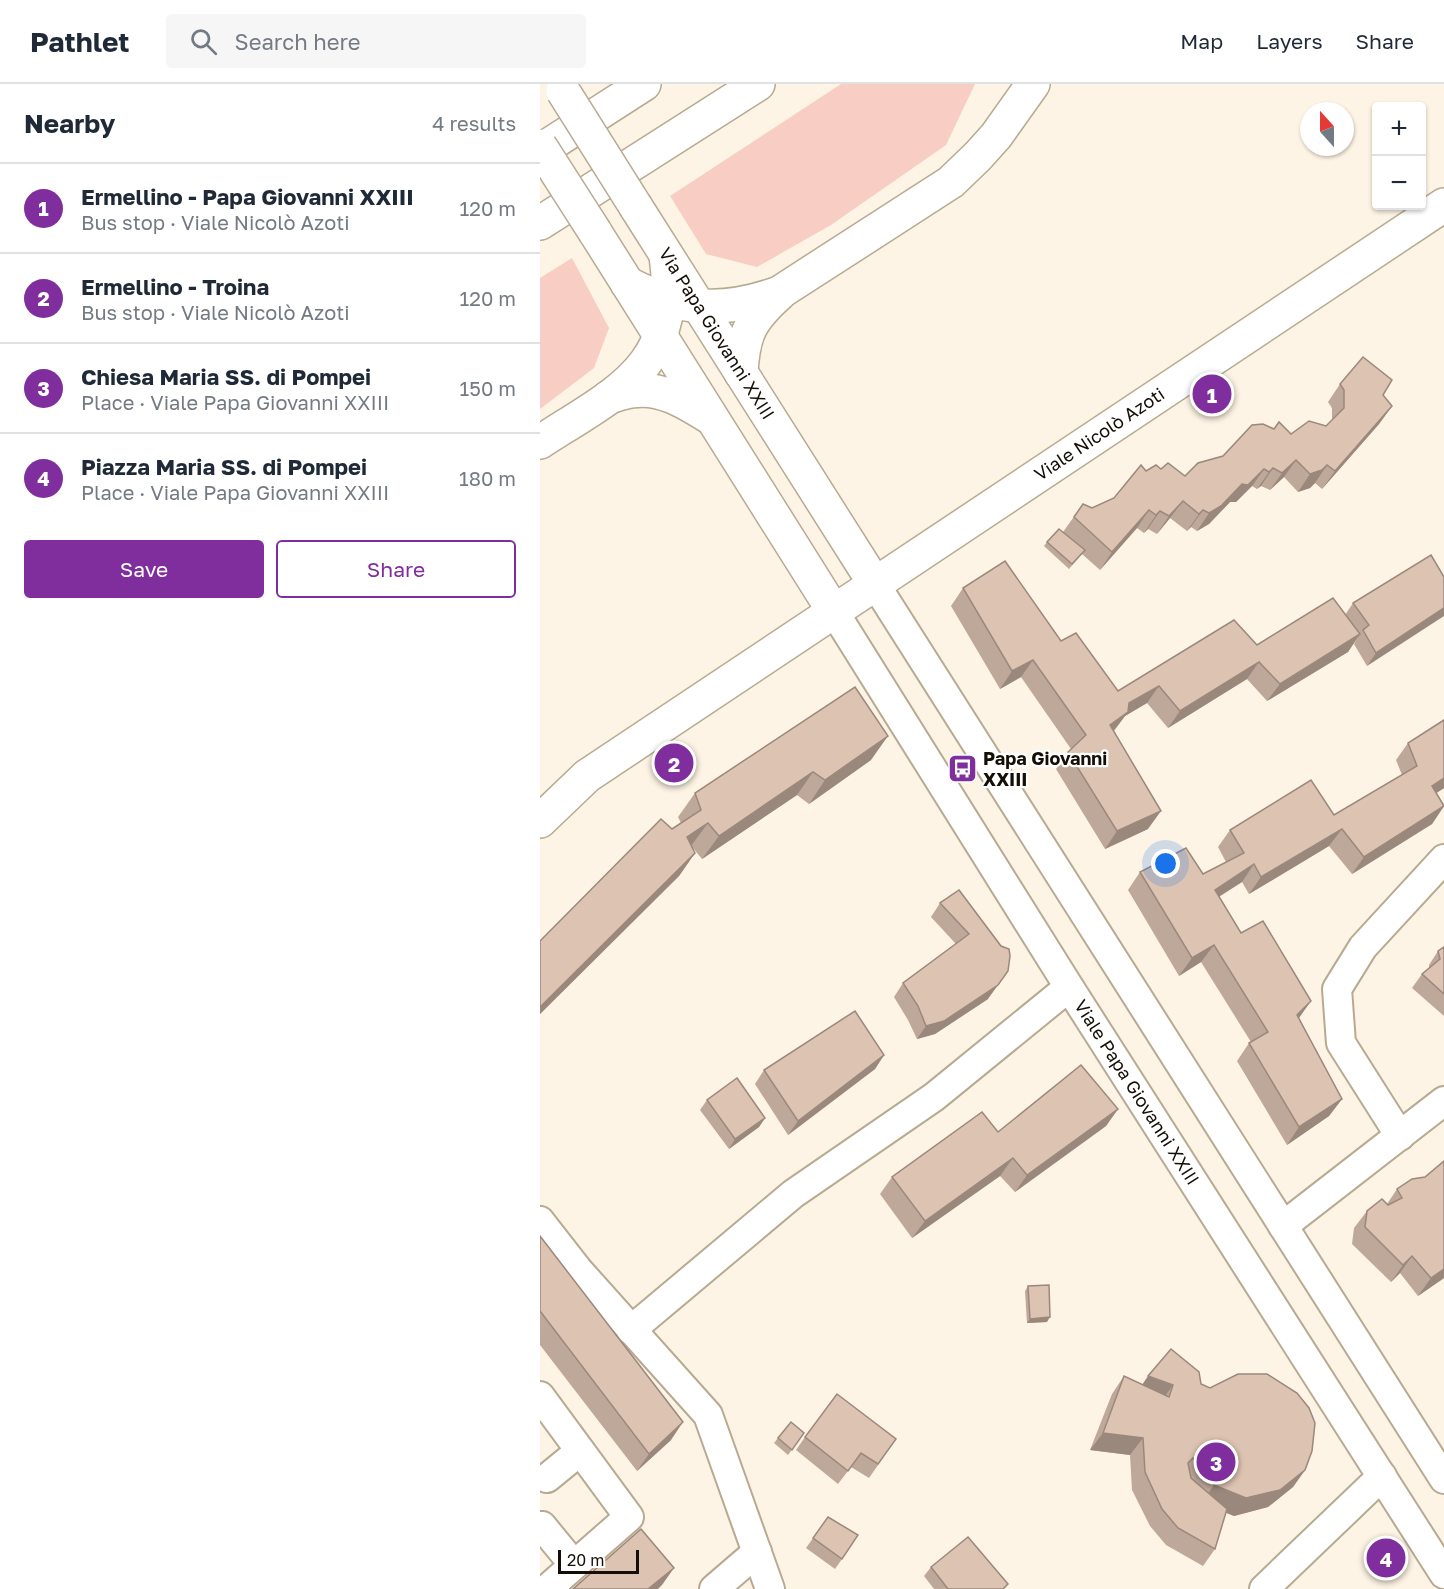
<!DOCTYPE html>
<meta charset="utf-8">
<style>
:root{--surface:#fff;--page:#f6f6f7;--text:#1f2937;--muted:#747a83;--line:#e0e1e3;--accent:#802e9e}
body{margin:0;font-family:"Golos Text",sans-serif;background:var(--page);color:var(--text)}
.controls{position:absolute;right:18px;top:18px;display:grid;overflow:hidden;border-radius:6px;box-shadow:0 2px 4px #0004}
.controls button{width:54px;height:54px;display:grid;place-items:center;padding:0;border:0;border-bottom:2px solid var(--line);background:var(--surface);color:var(--text);font:30px sans-serif}
.compass{position:absolute;left:760px;top:18px;width:54px;height:54px;border-radius:50%;background:var(--surface);box-shadow:0 2px 4px #0004;rotate:339deg}
.scale{position:absolute;left:18px;bottom:15px;width:81px;box-sizing:border-box;padding-left:6px;border:3px solid #140e06;border-top:0;font-size:16px;line-height:21px;white-space:nowrap;color:#140e06;-webkit-text-stroke:4px #fff;paint-order:stroke}
.you{position:absolute;left:626px;top:780px;width:21px;height:21px;margin:-15px;border:4px solid #fff;border-radius:50%;background:#1a73e8;box-shadow:0 0 0 9px #1a73e833}
.badge{display:grid;place-items:center;width:39px;height:39px;border-radius:50%;background:var(--accent);color:#fff;font-size:20px;font-weight:700}
.pin{position:absolute;translate:-50% -50%;border:3px solid #fff;box-shadow:0 2px 6px #0006}
.list{margin:0;padding:0;list-style:none}
h2{display:flex;justify-content:space-between;align-items:center;height:78px;margin:0;padding:0 24px;font-size:26px}
h2 small{font-size:20px;font-weight:400;color:var(--muted)}
.list li{display:grid;grid-template-columns:39px 1fr auto;gap:18px;align-items:center;box-sizing:border-box;height:90px;padding:0 24px;border-top:2px solid var(--line)}
.list b{display:block;font-size:22px;white-space:nowrap}
.list p{margin:0;font-size:20px;white-space:nowrap;color:var(--muted)}
.list em{font-size:20px;font-style:normal;color:var(--muted)}
.actions{display:flex;gap:12px;padding:18px 24px}
.actions a{flex:1;padding:14px 0;border:2px solid var(--accent);border-radius:6px;text-align:center;font-size:21px;color:var(--accent)}
.actions .main{background:var(--accent);color:#fff}
.icon{flex:none;width:33px;height:33px;fill:none;stroke:currentColor;stroke-width:2;stroke-linecap:round;stroke-linejoin:round}
.map{position:relative;flex:none;width:904px;height:1505px;overflow:hidden}
header{display:flex;align-items:center;gap:36px;box-sizing:border-box;height:84px;padding:0 30px;background:var(--surface);border-bottom:2px solid var(--line)}
header strong{font-size:28px}
nav{display:flex;gap:33px;margin-inline-start:auto;font-size:21px}
.search{width:420px;height:54px;background:var(--page);display:flex;align-items:center;gap:15px;box-sizing:border-box;padding:0 21px;border-radius:6px;color:var(--muted);font-size:22px}
main{display:flex}
aside{flex:1;background:var(--surface)}
.map>svg:first-child{display:block}
</style>
<header>
<strong>Pathlet</strong>
<div class="search"><svg class="icon" aria-label="search" viewBox="0 0 24 24"><circle cx="10" cy="10" r="6"/><path d="M15 15l6 6"/></svg>Search here</div>
<nav><a>Map</a><a>Layers</a><a>Share</a></nav>
</header>
<main>
<aside>
<h2>Nearby<small>4 results</small></h2>
<ul class="list">
<li><span class="badge">1</span><div><b>Ermellino - Papa Giovanni XXIII</b><p>Bus stop · Viale Nicolò Azoti</p></div><em>120 m</em></li>
<li><span class="badge">2</span><div><b>Ermellino - Troina</b><p>Bus stop · Viale Nicolò Azoti</p></div><em>120 m</em></li>
<li><span class="badge">3</span><div><b>Chiesa Maria SS. di Pompei</b><p>Place · Viale Papa Giovanni XXIII</p></div><em>150 m</em></li>
<li><span class="badge">4</span><div><b>Piazza Maria SS. di Pompei</b><p>Place · Viale Papa Giovanni XXIII</p></div><em>180 m</em></li>
</ul>
<div class="actions"><a class="main">Save</a><a>Share</a></div>
</aside>
<div class="map">
<svg width="904" height="1505" viewBox="0 0 904 1505">
<rect width="100%" height="100%" fill="#fef4e5"/>
<g fill="#f8cdc4">
<polygon points="301,0 435,0 406,61 291,141 217,183 166,170 130,112"/>
<polygon points="32,174 69,244 54,284 0,325 0,194"/>
</g>
<g fill="none" stroke-linecap="round" stroke-linejoin="round">
<defs>
<g id="minor">
<polyline points="335,500 904,1395"/>
<path id="s1" d="M293 526 529 903 904 1490"/>
<polyline points="860,1052 801,959 797,905 823,863 904,775"/>
<polyline points="0,1137 39,1187 168,1331 230,1505"/>
<polyline points="743,1142 904,1017"/>
<polyline points="91,1246 253,1110 394,1013 529,903"/>
<polyline points="0,1312 89,1433 7,1505"/>
<polyline points="7,1394 40,1367"/>
<polyline points="2,1442 34,1481"/>
<polyline points="174,1505 217,1468"/>
<polyline points="724,1505 842,1392"/>
</g>
<g id="tertiary">
<path id="s2" d="M96 123 335 500"/>
<polyline points="55,148 293,526"/>
<path id="s3" d="M0 737 47 692 904 121"/>
</g>
<g id="primary">
<polyline points="0,67 104,0"/>
<polyline points="0,139 218,0"/>
<path d="M87 199C139 227 184 229 239 209L411 98 438 72 456 52 493 0"/>
<path d="M201 289C203 250 210 236 239 210"/>
<path d="M69 313C76 311 84 308 92 307 121 302 147 319 171 334"/>
<path d="M0 358C81 306 141 282 126 171"/>
</g>
</defs>
<use href="#minor" stroke="#b8aa91" stroke-width="32"/>
<use href="#tertiary" stroke="#b8aa91" stroke-width="36"/>
<use href="#primary" stroke="#b8aa91" stroke-width="36"/>
<use href="#minor" stroke="#fff" stroke-width="28"/>
<use href="#tertiary" stroke="#fff" stroke-width="33"/>
<use href="#primary" stroke="#fff" stroke-width="33"/>
<defs>
<g id="tertiary-bridge">
<polyline points="23,7 96,123"/>
<polyline points="0,62 55,148"/>
</g>
</defs>
<use href="#tertiary-bridge" stroke="#b8aa91" stroke-width="36" stroke-linecap="butt"/>
<use href="#tertiary-bridge" stroke="#fff" stroke-width="33"/>
</g>
<g fill="#bea899">
<polygon points="800,300 843,311 852,322 839,340 782,405 775,399 770,404 758,408 744,393 730,406 721,402 717,405 712,402 696,418 690,418 669,440 657,447 651,443 647,447 630,434 617,450 608,445 604,449 597,444 560,486 542,470 529,485 504,462 507,458 523,448 543,420 552,424 574,414 606,387 621,385 645,392 734,345 751,350 786,342 792,336 792,324 788,318"/>
<polygon points="904,493 827,582 814,560 818,553 808,568 727,617 707,595 628,644 607,619 585,632 574,647 608,745 565,765 516,685 528,668 531,665 481,593 460,605 411,522 423,504 521,557 578,607 717,561 805,531 813,519"/>
<polygon points="904,636 904,704 896,709 904,722 892,740 812,790 789,762 709,810 702,798 679,813 701,849 759,934 802,1015 789,1032 747,1061 697,977 709,959 711,958 661,878 639,892 588,806 600,788 663,790 686,778 678,763 690,746 794,731 862,691 856,676 868,659"/>
<polygon points="331,676 269,720 257,711 162,775 153,764 155,769 139,792 0,930 0,857 132,745 141,739 138,733 155,709"/>
<polygon points="419,806 448,915 395,950 377,955 368,936 354,913 363,899 416,860 391,833 400,819"/>
<polygon points="904,863 904,932 872,904 882,890 889,884 889,881 898,867"/>
<polygon points="344,971 335,985 248,1051 215,1000 224,986"/>
<polygon points="167,1016 225,1034 219,1043 189,1065 160,1026"/>
<polygon points="578,1025 566,1042 475,1108 460,1092 372,1154 340,1110 352,1093 458,1048"/>
<polygon points="904,1077 904,1194 878,1212 860,1189 851,1198 812,1160 814,1144 827,1127 847,1120 857,1105 885,1093"/>
<polygon points="0,1152 131,1356 97,1387 0,1261"/>
<polygon points="488,1202 507,1238 487,1239 485,1207"/>
<polygon points="584,1292 603,1301 661,1300 765,1386 753,1403 728,1423 694,1432 686,1428 675,1465 663,1482 626,1461 610,1442 592,1406 590,1371 550,1366 572,1310"/>
<polygon points="264,1349 248,1371 234,1359 238,1354"/>
<polygon points="265,1353 356,1355 329,1394 311,1383 298,1400 256,1366"/>
<polygon points="288,1433 302,1475 295,1485 266,1464"/>
<polygon points="391,1483 465,1505 394,1505 384,1492"/>
</g>
<g fill="#9b887d">
<polygon points="852,322 839,340 782,405 795,387"/>
<polygon points="756,376 744,393 730,406 742,389"/>
<polygon points="787,381 775,399 770,404 758,408 770,390"/>
<polygon points="733,384 721,402 717,405 729,388"/>
<polygon points="724,385 712,402 696,418 690,418 669,440 657,447 669,429 702,400"/>
<polygon points="643,417 630,434 617,450 629,432"/>
<polygon points="609,426 597,444 560,486 572,468"/>
<polygon points="663,426 651,443 647,447 659,430"/>
<polygon points="620,427 608,445 604,449 616,431"/>
<polygon points="904,524 904,532 827,582 836,569"/>
<polygon points="820,550 808,568 727,617 740,600"/>
<polygon points="493,576 481,593 460,605 472,587"/>
<polygon points="719,578 707,595 628,644 640,627"/>
<polygon points="619,602 607,619 585,632 575,645 558,658 570,641 589,619"/>
<polygon points="348,652 331,676 269,720 285,696"/>
<polygon points="273,688 257,711 162,775 179,752"/>
<polygon points="904,694 904,704 880,720 892,702"/>
<polygon points="904,722 892,740 812,790 824,773"/>
<polygon points="621,727 608,745 565,765 577,747"/>
<polygon points="168,739 151,762 147,753"/>
<polygon points="802,745 789,762 709,810 721,793"/>
<polygon points="155,769 139,792 0,930 0,923"/>
<polygon points="714,780 702,798 662,823 675,806"/>
<polygon points="674,861 661,878 639,892 652,874"/>
<polygon points="458,901 448,915 395,950 377,955 386,942"/>
<polygon points="771,917 759,934 757,931"/>
<polygon points="344,971 335,985 248,1051 258,1037"/>
<polygon points="802,1015 789,1032 747,1061 759,1043"/>
<polygon points="578,1025 566,1042 475,1108 487,1091"/>
<polygon points="225,1034 219,1043 189,1065 195,1055"/>
<polygon points="473,1074 460,1092 372,1154 385,1137"/>
<polygon points="872,1172 860,1189 851,1198 863,1181"/>
<polygon points="904,1185 904,1194 878,1212 891,1194"/>
<polygon points="510,1233 507,1238 487,1239 490,1235"/>
<polygon points="608,1292 633,1301 621,1318 596,1310"/>
<polygon points="143,1338 131,1356 97,1387 109,1370"/>
<polygon points="563,1349 603,1354 590,1371 550,1366"/>
<polygon points="765,1386 753,1403 728,1423 694,1432 661,1419 674,1401"/>
<polygon points="134,1484 122,1501 118,1505 108,1505"/>
</g>
<g fill="#ddc3b2" stroke="#9b887d" stroke-width="1.5">
<polygon points="823,273 852,296 843,311 852,322 795,387 787,381 782,386 770,390 756,376 742,389 733,384 729,388 724,385 708,401 702,400 681,422 669,429 663,426 659,430 643,417 629,432 620,427 616,431 609,426 572,468 534,433 543,420 552,424 574,414 601,381 606,387 616,381 621,385 628,379 645,392 658,379 683,372 712,341 723,340 734,345 739,338 751,350 769,337 786,342 804,324 804,306 800,300"/>
<polygon points="519,445 545,466 532,480 507,458"/>
<polygon points="891,471 904,493 904,524 836,569 823,546 829,541 813,519"/>
<polygon points="465,477 521,557 536,549 578,607 694,536 717,561 793,514 820,550 740,600 719,578 640,627 619,602 589,619 588,628 570,641 621,727 577,747 528,668 546,651 493,576 472,587 423,504"/>
<polygon points="315,603 348,652 285,696 273,688 179,752 168,739 147,753 155,769 0,923 0,857 121,735 132,745 161,726 155,709"/>
<polygon points="904,636 904,694 892,702 904,722 824,773 802,745 721,793 714,780 675,806 701,849 723,837 771,917 757,931 802,1015 759,1043 709,959 728,948 674,861 652,874 600,788 646,764 663,790 704,769 690,746 771,696 794,731 877,682 868,659"/>
<polygon points="419,806 461,862 469,865 470,872 468,887 458,901 404,937 386,942 378,922 363,899 429,850 400,819"/>
<polygon points="904,863 904,910 882,890 900,875 898,867"/>
<polygon points="315,927 344,971 258,1037 224,986"/>
<polygon points="541,981 578,1025 487,1091 473,1074 385,1137 352,1093 442,1028 458,1048"/>
<polygon points="197,994 225,1034 195,1055 167,1016"/>
<polygon points="904,1077 904,1185 891,1194 872,1172 863,1181 825,1143 827,1127 842,1115 848,1121 862,1114 857,1105 872,1095 885,1093"/>
<polygon points="0,1152 143,1338 109,1370 0,1227"/>
<polygon points="509,1201 510,1233 490,1235 488,1202"/>
<polygon points="631,1265 659,1288 661,1300 670,1304 698,1290 727,1290 757,1309 769,1324 775,1339 772,1367 765,1386 740,1406 706,1414 674,1401 653,1374 648,1379 651,1394 687,1425 675,1465 638,1444 622,1425 605,1388 603,1354 563,1349 584,1292 629,1313 633,1301 608,1292"/>
<polygon points="297,1310 356,1355 338,1380 321,1369 308,1387 265,1353"/>
<polygon points="251,1338 264,1349 252,1366 238,1354"/>
<polygon points="288,1433 318,1451 302,1475 273,1454"/>
<polygon points="101,1445 134,1484 108,1505 33,1505"/>
<polygon points="428,1453 468,1500 463,1505 408,1505 391,1483"/>
</g>
<defs>
<symbol id="bus-square" viewBox="-11 -11 22 22"><rect x="-9" y="-9" width="18" height="18" rx="4" fill="#802e9e" stroke="#fff"/><path d="M-5-6H5V4H4V6H2V4H-2V6H-4V4H-5ZM-3.5-4V0h7V-4ZM-3.5 1.2v1.5H-2V1.2ZM2 1.2v1.5H3.5V1.2Z" fill="#fff"/></symbol>
</defs>
<g fill-rule="evenodd">
<use href="#bus-square" x="406" y="668" width="33" height="33"/>
</g>
<g text-anchor="middle" stroke-width="4.5" stroke-linejoin="round" paint-order="stroke">
<g font-size="18" fill="#140e06" stroke="#fff">
<text dy="6" stroke="none"><textPath href="#s2" startOffset="150">Via Papa Giovanni XXIII</textPath></text>
<text dy="6" stroke="none"><textPath href="#s3" startOffset="681">Viale Nicolò Azoti</textPath></text>
<text dy="6" stroke="none"><textPath href="#s1" startOffset="570">Viale Papa Giovanni XXIII</textPath></text>
</g>
<g font-size="18" font-weight="bold" fill="#140e06" stroke="#fff" text-anchor="start">
<text x="443" y="681">Papa Giovanni<tspan x="443" dy="21">XXIII</tspan></text>
</g>
</g>
</svg>
<div class="controls">
<button>+</button>
<button>−</button>
</div>
<svg class="compass" viewBox="-18 -18 36 36"><path d="M0-13l5 13h-10z" fill="#e53935"/><path d="M0 13l5-13h-10z" fill="#747a83"/></svg>
<div class="scale">20 m</div>
<div class="you"></div>
<div class="pin badge" style="left:672px;top:310px">1</div>
<div class="pin badge" style="left:134px;top:679px">2</div>
<div class="pin badge" style="left:676px;top:1378px">3</div>
<div class="pin badge" style="left:846px;top:1474px">4</div>
</div>
</main>
